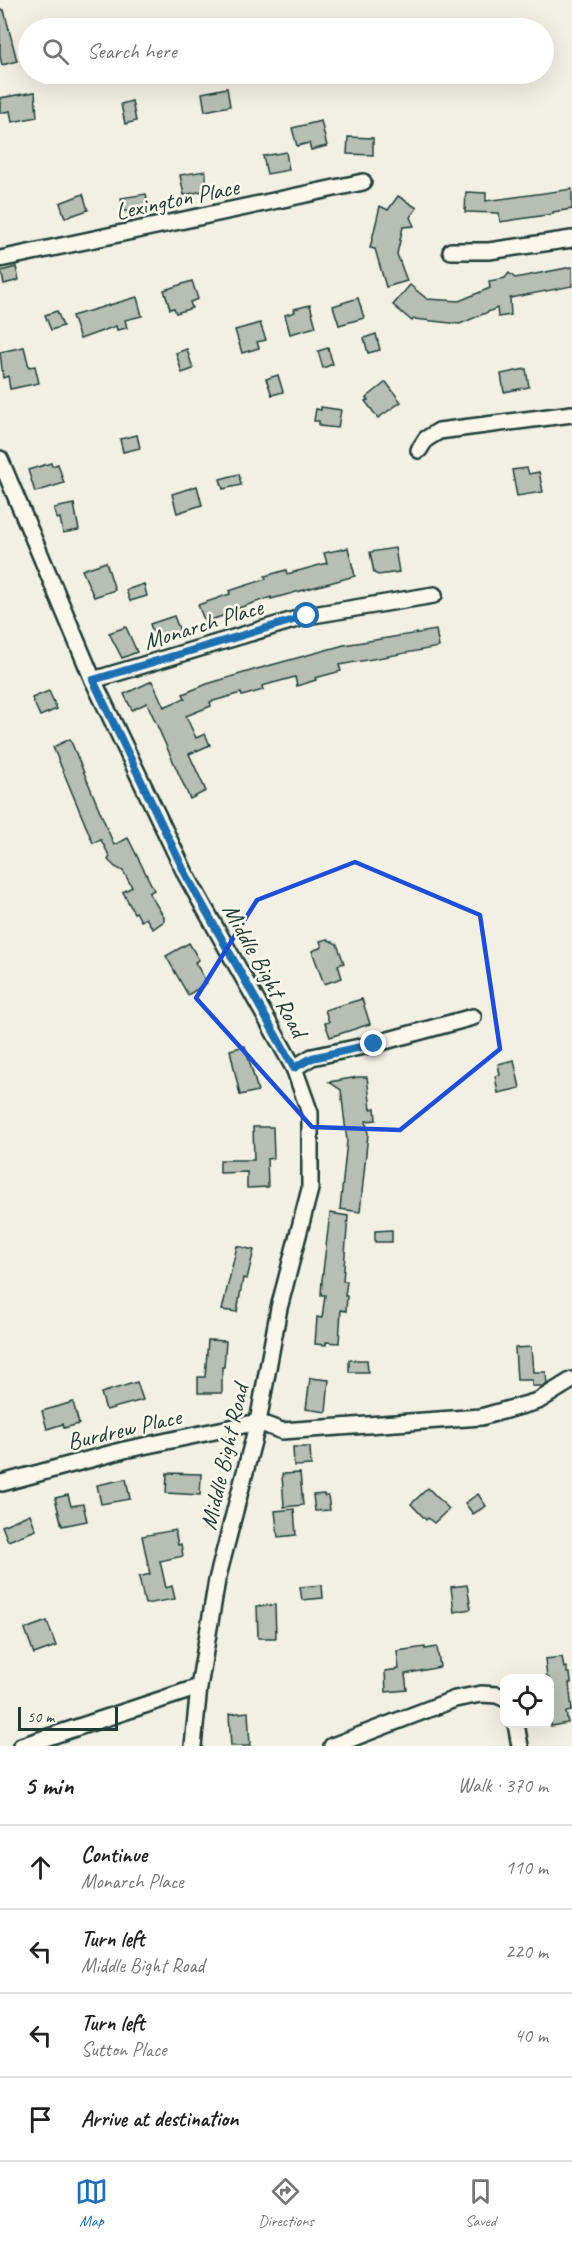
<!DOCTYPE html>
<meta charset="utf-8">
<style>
:root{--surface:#fff;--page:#f2f2f2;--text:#222;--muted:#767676;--line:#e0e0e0;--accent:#1f6fb2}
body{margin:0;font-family:Caveat,sans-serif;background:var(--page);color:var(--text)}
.controls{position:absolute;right:18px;bottom:18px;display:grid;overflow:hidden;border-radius:12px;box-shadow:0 6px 24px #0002}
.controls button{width:54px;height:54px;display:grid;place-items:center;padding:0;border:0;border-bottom:2px solid var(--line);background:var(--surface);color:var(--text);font:30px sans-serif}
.scale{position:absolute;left:18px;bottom:15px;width:100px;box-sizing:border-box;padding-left:6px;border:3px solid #1f3d34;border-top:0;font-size:16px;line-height:21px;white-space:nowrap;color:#1f3d34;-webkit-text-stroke:4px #fbf7ec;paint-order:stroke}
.stop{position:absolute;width:18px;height:18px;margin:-14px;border:4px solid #1f6fb2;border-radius:50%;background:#fff}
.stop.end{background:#1f6fb2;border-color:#fff;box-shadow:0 2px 6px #0008}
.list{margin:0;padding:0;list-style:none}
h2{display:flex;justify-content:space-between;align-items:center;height:78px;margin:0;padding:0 24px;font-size:26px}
h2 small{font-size:20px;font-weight:400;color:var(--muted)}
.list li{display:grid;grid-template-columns:39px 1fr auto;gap:18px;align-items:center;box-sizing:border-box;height:84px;padding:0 24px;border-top:2px solid var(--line)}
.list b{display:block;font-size:22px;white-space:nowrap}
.list p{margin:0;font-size:20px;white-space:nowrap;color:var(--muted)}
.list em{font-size:20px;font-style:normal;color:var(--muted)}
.icon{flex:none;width:33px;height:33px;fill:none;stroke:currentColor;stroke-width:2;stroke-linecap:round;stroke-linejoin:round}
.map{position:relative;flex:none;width:572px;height:1746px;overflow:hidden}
.search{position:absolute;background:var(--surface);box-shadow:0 6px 24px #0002;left:18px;right:18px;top:18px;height:66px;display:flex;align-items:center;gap:15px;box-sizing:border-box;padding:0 21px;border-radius:33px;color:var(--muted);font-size:22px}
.sheet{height:414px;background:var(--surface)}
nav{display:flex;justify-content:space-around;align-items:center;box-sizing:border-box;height:84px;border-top:2px solid var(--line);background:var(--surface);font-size:16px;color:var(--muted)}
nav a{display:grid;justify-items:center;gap:3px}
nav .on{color:var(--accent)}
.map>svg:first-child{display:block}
</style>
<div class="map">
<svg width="572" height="1746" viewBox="0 0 572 1746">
<rect width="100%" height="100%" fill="#f2f0e5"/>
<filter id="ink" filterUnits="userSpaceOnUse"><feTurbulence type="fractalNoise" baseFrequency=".0167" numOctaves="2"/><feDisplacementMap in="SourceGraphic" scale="12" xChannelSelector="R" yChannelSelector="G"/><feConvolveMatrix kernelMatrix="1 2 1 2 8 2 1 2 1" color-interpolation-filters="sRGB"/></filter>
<g filter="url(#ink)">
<g fill="#b7beb3" stroke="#1f3d34" stroke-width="1.5">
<polygon points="0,10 4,10 17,61 2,65 0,56"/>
<polygon points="227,88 230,106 205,111 202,93"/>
<polygon points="35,92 37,117 12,122 10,111 0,113 0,98"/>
<polygon points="132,101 136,121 125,124 121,104"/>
<polygon points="321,121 327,146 311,150 309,143 297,146 292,128"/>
<polygon points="348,137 373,138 373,155 347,154"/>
<polygon points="286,152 289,170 267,174 263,156"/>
<polygon points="205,171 208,190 184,195 180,175"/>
<polygon points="572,189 572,209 553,212 553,214 500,222 499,213 465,212 466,192 486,193 486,201"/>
<polygon points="83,194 88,210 65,218 60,203"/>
<polygon points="146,194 149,212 128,216 127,211 123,211 121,198"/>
<polygon points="398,196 417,208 410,217 414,226 403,227 397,254 407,281 386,287 375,249 370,248 380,206 388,210"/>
<polygon points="16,267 19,280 4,284 1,271"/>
<polygon points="572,267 572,286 510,298 511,315 498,317 497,308 460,324 414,319 412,321 393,305 410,285 427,299 459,301 490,288 489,281 505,278 509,273 515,278"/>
<polygon points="192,281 198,299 190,302 192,308 176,313 174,308 170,309 164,290"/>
<polygon points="137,297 142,316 125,320 127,328 117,330 116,326 80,339 72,316"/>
<polygon points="358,298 364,318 339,325 333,306"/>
<polygon points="310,305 316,327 290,334 285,315 295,312 294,309"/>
<polygon points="57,311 63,326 51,330 45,315"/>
<polygon points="260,323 266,340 257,342 259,348 242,353 235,330"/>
<polygon points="376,334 380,350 368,353 364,338"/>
<polygon points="24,347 29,367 35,366 39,383 10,389 8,376 3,378 0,352"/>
<polygon points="328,348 333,364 323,368 318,351"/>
<polygon points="187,349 193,369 182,373 176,353"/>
<polygon points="526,369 529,387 504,392 501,374"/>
<polygon points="278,375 283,392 272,395 266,379"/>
<polygon points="386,382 401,402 378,418 365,401 368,400 366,398"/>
<polygon points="321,407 341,410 338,428 319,426 319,421 314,421 316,409 321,410"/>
<polygon points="137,435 140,448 123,452 120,439"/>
<polygon points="51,463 52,466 58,464 64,483 35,492 28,470"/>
<polygon points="527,468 529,474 539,472 543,492 517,496 512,470"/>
<polygon points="239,474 241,485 223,489 220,479"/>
<polygon points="197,486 202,505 177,513 172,494"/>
<polygon points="74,504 79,530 63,533 60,518 57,519 54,508"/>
<polygon points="348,548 355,576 271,599 271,597 227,612 228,614 205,622 198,605 230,594 229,591 266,579 265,576 286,570 287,574 327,563 324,553"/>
<polygon points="395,548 399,572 378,575 374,573 370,552"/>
<polygon points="106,562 115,590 94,597 82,570"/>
<polygon points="144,584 147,596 130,601 126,590"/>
<polygon points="174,616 181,634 156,643 150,624"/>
<polygon points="126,627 137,652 122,658 109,633"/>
<polygon points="436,630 439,647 339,665 341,671 315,678 316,680 297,686 295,677 262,686 263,690 242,696 241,693 210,702 211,706 186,716 196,738 205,734 210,745 189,754 206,791 190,799 147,703 132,710 124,694 152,681 164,707 185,698 183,694 207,684 257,669 344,645"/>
<polygon points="49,691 57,709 40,716 32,698"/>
<polygon points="70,739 114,845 128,838 154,890 149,893 164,917 164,921 153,929 146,918 141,921 136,912 134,913 123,892 132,887 123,871 115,867 108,860 110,857 101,840 93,843 53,747"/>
<polygon points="327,939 337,944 344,963 338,965 342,978 324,984 312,951 322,947 320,941"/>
<polygon points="189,943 199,960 195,962 207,983 188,995 166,956"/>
<polygon points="362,999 370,1024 330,1037 325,1023 329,1022 325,1010"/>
<polygon points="245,1046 258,1091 240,1095 230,1050"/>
<polygon points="514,1060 520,1088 498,1093 495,1076 500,1075 498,1064"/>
<polygon points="358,1077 367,1077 371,1109 375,1108 376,1120 366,1121 368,1134 360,1212 340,1209 347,1141 341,1090 329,1082"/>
<polygon points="253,1127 273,1127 274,1158 267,1159 268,1187 247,1188 247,1172 220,1173 220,1160 254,1160"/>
<polygon points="330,1213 348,1216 343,1281 347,1281 345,1296 347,1296 346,1311 341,1310 339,1343 326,1342 326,1345 315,1344 317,1317 322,1318 325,1295 321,1295 322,1280"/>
<polygon points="392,1230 392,1242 375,1242 375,1231"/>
<polygon points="237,1246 254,1250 247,1279 243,1278 237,1312 222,1310"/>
<polygon points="208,1340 226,1341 224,1367 222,1367 222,1393 198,1393 198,1377 205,1377"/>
<polygon points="531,1347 533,1372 546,1372 547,1384 544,1386 532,1386 532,1380 517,1380 515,1348"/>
<polygon points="349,1360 367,1360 368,1372 349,1372"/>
<polygon points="310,1378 329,1380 326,1412 306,1409"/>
<polygon points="137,1382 143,1400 106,1410 101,1393"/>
<polygon points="73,1402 79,1424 64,1428 63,1424 47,1429 42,1411"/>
<polygon points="293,1447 310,1447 311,1465 294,1466"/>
<polygon points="167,1473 201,1474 200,1495 166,1493"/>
<polygon points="300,1473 303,1505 284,1507 282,1474"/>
<polygon points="126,1479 130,1499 101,1504 97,1485"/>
<polygon points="428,1488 449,1509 434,1523 428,1518 426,1520 411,1504"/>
<polygon points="324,1494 324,1496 328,1496 330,1510 315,1511 313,1495"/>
<polygon points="478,1494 486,1506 473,1514 465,1503"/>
<polygon points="68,1495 71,1506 83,1504 87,1521 62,1526 55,1498"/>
<polygon points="294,1509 296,1535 278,1537 275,1511"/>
<polygon points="30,1514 36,1530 8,1541 2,1526"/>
<polygon points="175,1530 178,1545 181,1544 183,1556 160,1561 166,1588 172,1586 175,1599 145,1604 139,1577 150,1574 142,1536"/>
<polygon points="322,1585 323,1598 302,1600 300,1587"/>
<polygon points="467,1585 471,1609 454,1612 451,1587"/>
<polygon points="275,1605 276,1638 258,1638 257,1606"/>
<polygon points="47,1621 56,1646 34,1654 25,1629"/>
<polygon points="425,1647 425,1649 437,1647 440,1667 405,1674 407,1690 386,1692 385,1671 399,1669 397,1651"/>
<polygon points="562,1657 564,1668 567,1667 567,1673 570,1673 571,1683 569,1683 572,1711 566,1712 568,1723 551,1726 549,1678 547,1678 545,1659"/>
<polygon points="248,1712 250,1746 231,1746 229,1714"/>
</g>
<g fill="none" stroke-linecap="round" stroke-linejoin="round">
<defs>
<g id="street">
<polyline points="451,251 489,251 572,239"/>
<polyline points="0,259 363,182"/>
<polyline points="419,450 426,439 439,431 572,414"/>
<polyline points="0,459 93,680 186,875 294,1068 310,1113 310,1189 279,1308 258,1422 217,1580 199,1687 193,1746"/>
<polyline points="93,680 307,616 434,595"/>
<polyline points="294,1068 312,1057 374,1044 473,1017"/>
<polyline points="2,1483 124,1450 258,1422 282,1431 481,1417 538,1401 572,1380"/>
<polyline points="516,1724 520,1746"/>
<polyline points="21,1746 199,1687"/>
<polyline points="332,1746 455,1699 481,1694 497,1695 504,1698"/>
</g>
</defs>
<use href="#street" stroke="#1f3d34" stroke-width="20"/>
<use href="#street" stroke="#fbf7ec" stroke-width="15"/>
</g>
</g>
<g fill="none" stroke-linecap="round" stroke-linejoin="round" filter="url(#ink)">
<polyline stroke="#1f6fb2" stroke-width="8" points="307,616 93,680 186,875 294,1068 312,1058 374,1044"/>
</g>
<path fill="none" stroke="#1d4ed8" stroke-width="4.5" stroke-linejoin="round" d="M355 862 480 915 500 1049 400 1130 312 1127 196 998 257 900Z"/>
<g text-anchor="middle" stroke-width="5" stroke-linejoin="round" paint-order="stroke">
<g font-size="24" fill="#1f3d34" stroke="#fbf7ec">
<text transform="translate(177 199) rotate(-12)" y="8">Lexington Place</text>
<text transform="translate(203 624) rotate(-17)" y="8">Monarch Place</text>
<text transform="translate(265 970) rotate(61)" y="8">Middle Bight Road</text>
<text transform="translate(124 1429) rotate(-13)" y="8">Burdrew Place</text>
<text transform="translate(224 1457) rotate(-77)" y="8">Middle Bight Road</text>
</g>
</g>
</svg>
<div class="controls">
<button><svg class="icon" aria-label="locate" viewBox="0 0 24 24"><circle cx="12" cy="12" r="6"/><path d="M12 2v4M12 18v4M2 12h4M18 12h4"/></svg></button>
</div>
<div class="scale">50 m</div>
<div class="stop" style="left:307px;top:616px"></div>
<div class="stop end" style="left:374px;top:1044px"></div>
<div class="search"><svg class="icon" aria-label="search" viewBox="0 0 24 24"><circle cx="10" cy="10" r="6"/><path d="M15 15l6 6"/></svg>Search here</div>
</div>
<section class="sheet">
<h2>5 min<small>Walk · 370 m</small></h2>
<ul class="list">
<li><svg class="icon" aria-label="ahead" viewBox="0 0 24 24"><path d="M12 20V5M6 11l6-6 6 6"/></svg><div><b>Continue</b><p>Monarch Place</p></div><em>110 m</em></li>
<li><svg class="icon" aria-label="left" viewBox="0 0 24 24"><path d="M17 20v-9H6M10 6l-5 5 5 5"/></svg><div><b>Turn left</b><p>Middle Bight Road</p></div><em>220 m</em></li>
<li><svg class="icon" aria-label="left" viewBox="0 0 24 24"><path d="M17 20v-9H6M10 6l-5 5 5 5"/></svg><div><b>Turn left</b><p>Sutton Place</p></div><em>40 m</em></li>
<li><svg class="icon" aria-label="arrive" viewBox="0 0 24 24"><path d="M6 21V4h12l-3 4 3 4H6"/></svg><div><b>Arrive at destination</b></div></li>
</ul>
</section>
<nav>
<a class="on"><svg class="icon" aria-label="map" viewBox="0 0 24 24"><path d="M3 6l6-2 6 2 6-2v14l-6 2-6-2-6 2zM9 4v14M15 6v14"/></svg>Map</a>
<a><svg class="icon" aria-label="directions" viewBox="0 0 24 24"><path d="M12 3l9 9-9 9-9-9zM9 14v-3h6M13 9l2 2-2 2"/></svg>Directions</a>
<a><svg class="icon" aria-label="saved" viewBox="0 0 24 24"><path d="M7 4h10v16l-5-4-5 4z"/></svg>Saved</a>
</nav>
